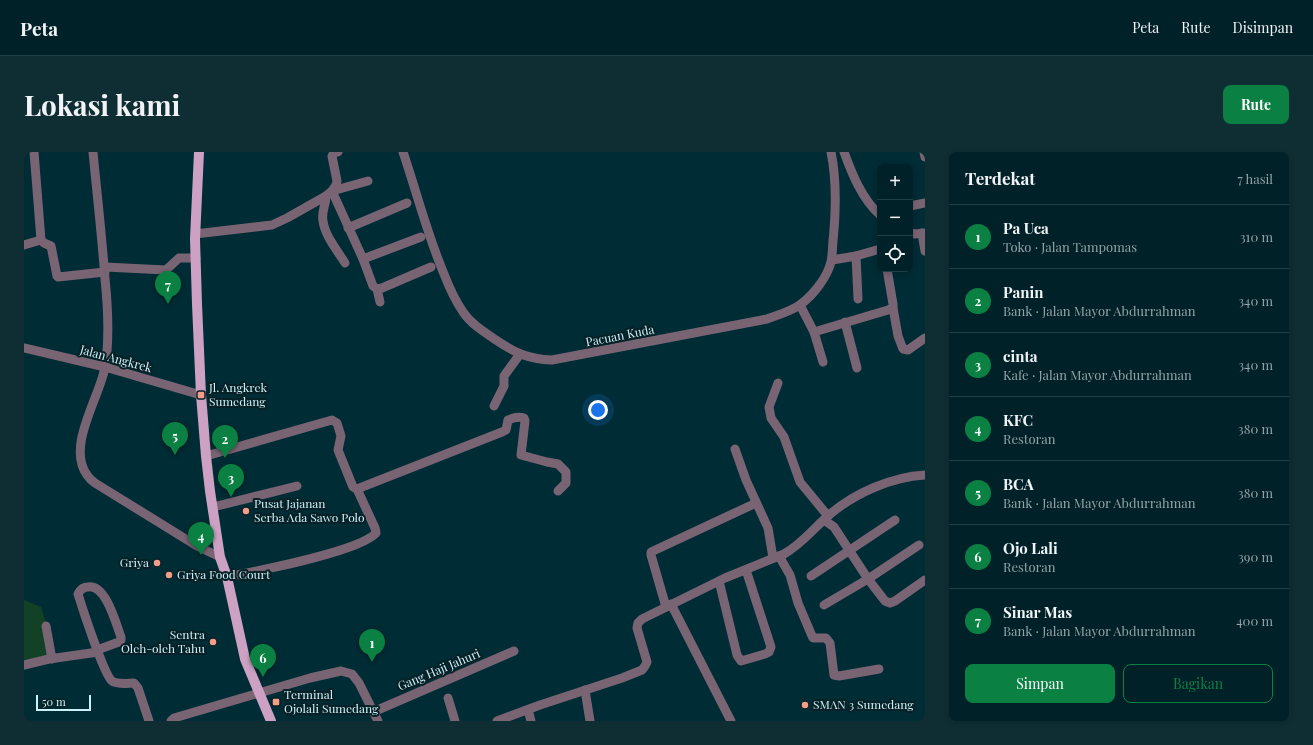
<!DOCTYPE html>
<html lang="id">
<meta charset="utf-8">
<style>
:root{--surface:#002128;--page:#0e2e34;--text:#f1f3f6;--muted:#95a3a8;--line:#223e45;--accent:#0b8043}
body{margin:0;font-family:"Playfair Display",serif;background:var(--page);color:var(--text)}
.controls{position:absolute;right:12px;top:12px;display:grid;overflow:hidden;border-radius:8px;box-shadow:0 2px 6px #0003}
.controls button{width:36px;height:36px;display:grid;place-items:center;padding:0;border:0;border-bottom:1px solid var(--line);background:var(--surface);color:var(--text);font:20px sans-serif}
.scale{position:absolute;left:12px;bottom:10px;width:55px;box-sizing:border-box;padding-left:4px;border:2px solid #ccf0fa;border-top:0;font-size:11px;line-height:14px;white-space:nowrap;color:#ccf0fa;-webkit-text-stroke:3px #082126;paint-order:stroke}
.you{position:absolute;left:574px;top:258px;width:14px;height:14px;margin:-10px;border:3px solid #fff;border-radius:50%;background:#1a73e8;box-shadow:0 0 0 6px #1a73e833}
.badge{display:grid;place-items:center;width:26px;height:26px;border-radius:50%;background:var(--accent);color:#fff;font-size:13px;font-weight:700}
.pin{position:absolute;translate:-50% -33px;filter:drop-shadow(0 1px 2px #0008)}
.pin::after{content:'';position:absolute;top:21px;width:14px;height:12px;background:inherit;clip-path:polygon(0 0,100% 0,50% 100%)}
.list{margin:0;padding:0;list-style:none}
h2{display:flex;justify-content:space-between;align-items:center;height:52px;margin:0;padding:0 16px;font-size:17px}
h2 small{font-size:13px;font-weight:400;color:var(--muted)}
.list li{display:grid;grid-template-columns:26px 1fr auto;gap:12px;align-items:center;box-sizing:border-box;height:64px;padding:0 16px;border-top:1px solid var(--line)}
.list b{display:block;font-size:15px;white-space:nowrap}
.list p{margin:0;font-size:13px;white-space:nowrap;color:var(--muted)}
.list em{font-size:13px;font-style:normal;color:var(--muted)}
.actions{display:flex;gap:8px;padding:12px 16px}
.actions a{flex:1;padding:9px 0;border:1px solid var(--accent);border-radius:8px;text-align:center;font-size:14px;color:var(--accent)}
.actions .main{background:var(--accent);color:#fff}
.icon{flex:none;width:22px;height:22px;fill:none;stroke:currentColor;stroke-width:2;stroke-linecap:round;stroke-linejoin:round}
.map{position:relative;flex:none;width:901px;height:569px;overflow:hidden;border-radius:8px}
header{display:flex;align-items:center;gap:24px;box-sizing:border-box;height:56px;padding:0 20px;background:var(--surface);border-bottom:1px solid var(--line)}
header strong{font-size:19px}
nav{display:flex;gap:22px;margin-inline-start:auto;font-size:14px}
.intro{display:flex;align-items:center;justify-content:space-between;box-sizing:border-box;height:96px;padding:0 24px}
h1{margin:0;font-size:28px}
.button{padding:10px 18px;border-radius:8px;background:var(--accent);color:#fff;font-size:14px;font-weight:700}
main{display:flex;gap:24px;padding:0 24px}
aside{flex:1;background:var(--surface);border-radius:8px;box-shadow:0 2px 6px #0003}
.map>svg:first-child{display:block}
</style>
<header>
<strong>Peta</strong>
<nav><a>Peta</a><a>Rute</a><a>Disimpan</a></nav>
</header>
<div class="intro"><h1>Lokasi kami</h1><a class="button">Rute</a></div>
<main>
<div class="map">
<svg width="901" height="569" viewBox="0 0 901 569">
<rect width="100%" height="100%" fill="#002c35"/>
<polygon fill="#134126" points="0,448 17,455 22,471 28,504 0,508"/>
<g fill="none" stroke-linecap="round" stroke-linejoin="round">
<g stroke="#796474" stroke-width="9">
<polyline points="10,0 17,88 20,91 27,94 33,124 34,125 81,120"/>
<path d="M69 0C73 42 78 85 81 127 84 156 86 186 81 215 76 245 42 294 63 323 65 326 68 329 71 331L173 394 196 405"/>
<path d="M379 0C393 41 403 82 420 122 425 135 431 148 439 160 447 172 460 180 472 188 491 201 504 207 528 208L743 167C754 163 768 159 777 152 788 144 800 129 805 116 809 107 808 98 809 89 812 59 813 29 807 0"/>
<path d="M820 0C828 22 838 47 856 63"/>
<polyline points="900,0 901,5"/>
<polyline points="344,29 308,39 339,107 349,134 353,137 358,136 407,115"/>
<path d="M302 44C302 53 297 60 299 69 301 84 313 98 321 111"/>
<polyline points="886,54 901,51"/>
<polyline points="324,76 383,51"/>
<polyline points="886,81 891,82 901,81"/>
<polyline points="898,81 901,99"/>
<polyline points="171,82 248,73 263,66 302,44 308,39 312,33 313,29 308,4 310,1 314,0"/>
<polyline points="0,93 17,88"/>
<polyline points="832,104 834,147"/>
<polyline points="339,107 397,85"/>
<polyline points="808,108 832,104 856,97"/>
<polyline points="81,115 142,118 155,106 172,106"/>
<polyline points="353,137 356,150"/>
<polyline points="776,153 790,180 864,158 869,156 869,152 863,117"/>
<polyline points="869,156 874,184 879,197 884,198 901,186"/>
<polyline points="821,170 833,216"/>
<polyline points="790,180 799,210"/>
<polyline points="0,196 81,215 177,243"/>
<polyline points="754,231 745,255 747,266 760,285 776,330 804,364"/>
<polyline points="470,254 480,234 480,224 496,202"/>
<polyline points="711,297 722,328 744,376 749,406"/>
<polyline points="182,304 308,268 313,271 317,284 314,298 329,335 333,337"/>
<polyline points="189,355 273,334"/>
<polyline points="800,368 810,375 844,427 861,449 866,451 871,449 901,428"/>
<polyline points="755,404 766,423 774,451 788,484 789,486 802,486 806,491 810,523 815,524 855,517"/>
<polyline points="787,424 871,368"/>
<path d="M203 425C232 419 335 400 352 381L351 376 333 337 478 280 482 278 484 268C489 266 494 264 500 266L501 269 497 303 523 310 534 312 542 320V331L534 339"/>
<polyline points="695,429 713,503 717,509 741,502 745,500 747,495 722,418"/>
<polyline points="647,452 707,569"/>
<polyline points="800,453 844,427 895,393"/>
<polyline points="642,455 627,403 627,400 732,351"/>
<polyline points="22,474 28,507"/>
<path d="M73 498 95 490 97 488V485C92 472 82 432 64 435 59 435 56 438 54 442 58 455 80 523 88 529 94 533 104 531 110 531L114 536 125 569"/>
<polyline points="0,513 25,507 74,500"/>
<polyline points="561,538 566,569"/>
<polyline points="424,546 431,569"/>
<polyline points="504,558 507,569"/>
<polyline points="349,560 490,499"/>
<polyline points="147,569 150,566 286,526 317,519 328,522 335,531 354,569"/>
<path d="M473 569 516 553 598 526 618 518 621 514 623 510 613 476 614 471 618 467 701 426 760 402C778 392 790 376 805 363 831 341 867 325 901 323"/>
</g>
<polyline stroke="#cda1c3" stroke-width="10" points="175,0 171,87 173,152 177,243 182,304 186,339 196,405 203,425 221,507 247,569"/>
</g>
<g fill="#f49e89" stroke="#082126" stroke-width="1.5">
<rect x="173" y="239" width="8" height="8" rx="2"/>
<circle cx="222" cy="359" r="4"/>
<circle cx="133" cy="411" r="4"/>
<circle cx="145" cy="423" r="4"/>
<circle cx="189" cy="490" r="4"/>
<rect x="248" y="546" width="8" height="8" rx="2"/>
<circle cx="781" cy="553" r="4"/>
</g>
<g text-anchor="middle" stroke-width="4" stroke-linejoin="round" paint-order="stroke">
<g font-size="12" fill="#ccf0fa" stroke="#082126">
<text transform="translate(596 184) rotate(-11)" y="4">Pacuan Kuda</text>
<text transform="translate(92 207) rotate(15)" y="4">Jalan Angkrek</text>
<text transform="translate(415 518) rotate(-23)" y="4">Gang Haji Jahuri</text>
</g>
<g font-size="12" fill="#ccf0fa" stroke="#082126" text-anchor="start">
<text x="185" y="240">Jl. Angkrek<tspan x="185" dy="14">Sumedang</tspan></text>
<text x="230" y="356">Pusat Jajanan<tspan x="230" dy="14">Serba Ada Sawo Polo</tspan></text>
<text x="125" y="415" text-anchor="end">Griya</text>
<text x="153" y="427">Griya Food Court</text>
<text x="181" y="487" text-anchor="end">Sentra<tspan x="181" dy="14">Oleh-oleh Tahu</tspan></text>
<text x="260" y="547">Terminal<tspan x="260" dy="14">Ojolali Sumedang</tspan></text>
<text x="789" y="557">SMAN 3 Sumedang</text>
</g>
</g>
</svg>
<div class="controls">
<button>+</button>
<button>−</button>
<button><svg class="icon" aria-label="locate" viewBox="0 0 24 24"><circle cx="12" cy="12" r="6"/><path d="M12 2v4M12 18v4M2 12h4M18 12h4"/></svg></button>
</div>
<div class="scale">50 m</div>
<div class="you"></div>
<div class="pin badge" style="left:348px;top:510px">1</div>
<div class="pin badge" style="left:201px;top:306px">2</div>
<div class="pin badge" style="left:207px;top:345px">3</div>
<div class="pin badge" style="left:177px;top:403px">4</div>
<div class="pin badge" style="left:151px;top:303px">5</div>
<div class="pin badge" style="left:239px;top:525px">6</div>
<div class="pin badge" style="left:144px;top:152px">7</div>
</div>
<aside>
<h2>Terdekat<small>7 hasil</small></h2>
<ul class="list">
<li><span class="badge">1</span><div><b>Pa Uca</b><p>Toko · Jalan Tampomas</p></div><em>310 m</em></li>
<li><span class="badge">2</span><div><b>Panin</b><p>Bank · Jalan Mayor Abdurrahman</p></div><em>340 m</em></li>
<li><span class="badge">3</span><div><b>cinta</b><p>Kafe · Jalan Mayor Abdurrahman</p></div><em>340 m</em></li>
<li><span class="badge">4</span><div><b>KFC</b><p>Restoran</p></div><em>380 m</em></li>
<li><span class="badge">5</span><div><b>BCA</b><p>Bank · Jalan Mayor Abdurrahman</p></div><em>380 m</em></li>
<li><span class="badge">6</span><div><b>Ojo Lali</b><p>Restoran</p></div><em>390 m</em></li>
<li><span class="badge">7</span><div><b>Sinar Mas</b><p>Bank · Jalan Mayor Abdurrahman</p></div><em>400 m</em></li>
</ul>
<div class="actions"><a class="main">Simpan</a><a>Bagikan</a></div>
</aside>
</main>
